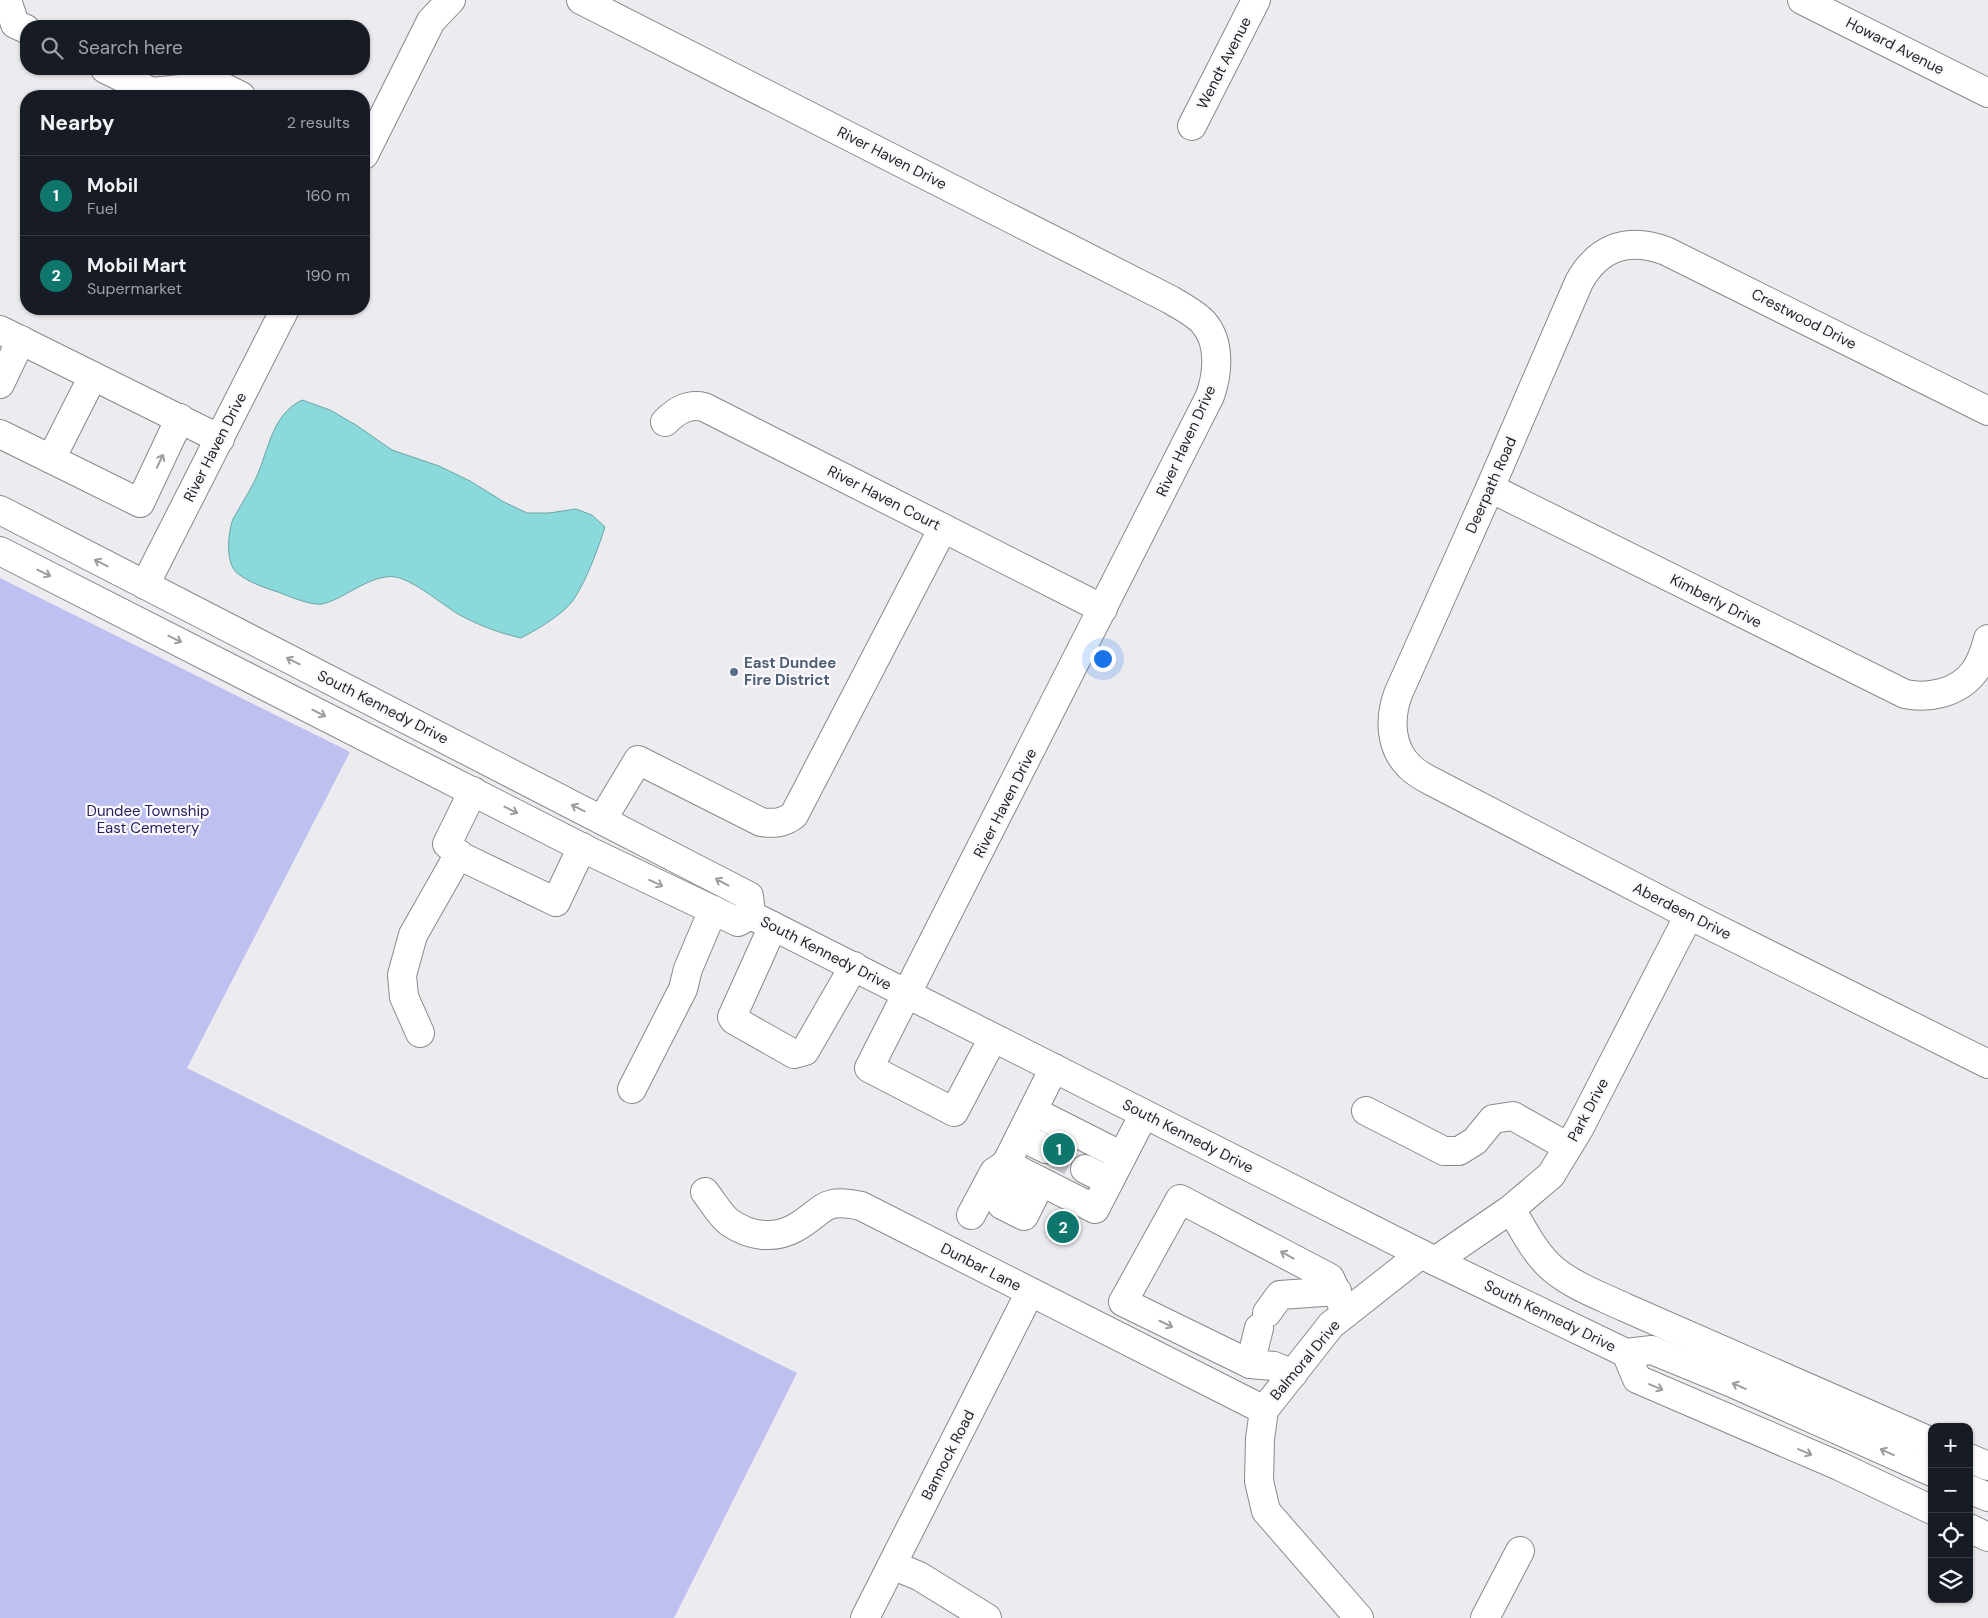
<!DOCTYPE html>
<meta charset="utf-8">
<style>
:root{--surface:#171b24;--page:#242831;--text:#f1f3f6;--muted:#9ea1a6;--line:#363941;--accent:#0f766e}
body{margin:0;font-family:"DM Sans",sans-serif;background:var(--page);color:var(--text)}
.controls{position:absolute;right:15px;bottom:15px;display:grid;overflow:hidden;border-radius:10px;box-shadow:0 1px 4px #0004}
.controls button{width:45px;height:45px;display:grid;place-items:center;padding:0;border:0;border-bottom:1px solid var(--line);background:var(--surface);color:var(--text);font:25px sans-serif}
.you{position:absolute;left:1102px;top:658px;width:18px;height:18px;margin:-12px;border:4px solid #fff;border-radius:50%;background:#1a73e8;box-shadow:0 0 0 8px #1a73e833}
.badge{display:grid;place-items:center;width:32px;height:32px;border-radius:50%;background:var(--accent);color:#fff;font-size:16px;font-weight:700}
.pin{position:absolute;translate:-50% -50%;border:2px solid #fff;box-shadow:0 1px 5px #0006}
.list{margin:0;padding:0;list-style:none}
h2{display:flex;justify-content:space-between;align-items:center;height:65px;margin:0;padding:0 20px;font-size:21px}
h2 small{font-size:16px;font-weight:400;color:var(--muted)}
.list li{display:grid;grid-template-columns:32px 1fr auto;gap:15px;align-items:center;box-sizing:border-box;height:80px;padding:0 20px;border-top:1px solid var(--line)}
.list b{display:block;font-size:19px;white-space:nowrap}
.list p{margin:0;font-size:16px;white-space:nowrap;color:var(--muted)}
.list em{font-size:16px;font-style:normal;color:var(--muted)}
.icon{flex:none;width:28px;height:28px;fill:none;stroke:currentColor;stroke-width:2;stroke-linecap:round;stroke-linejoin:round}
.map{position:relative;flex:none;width:1988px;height:1618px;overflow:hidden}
.search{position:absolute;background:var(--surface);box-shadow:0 1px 4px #0004;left:20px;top:20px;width:350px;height:55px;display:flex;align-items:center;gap:12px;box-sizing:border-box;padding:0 18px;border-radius:20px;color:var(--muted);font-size:19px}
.panel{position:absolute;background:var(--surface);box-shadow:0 1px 4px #0004;left:20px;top:90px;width:350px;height:225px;border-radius:20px}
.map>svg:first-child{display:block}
</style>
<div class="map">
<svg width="1988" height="1618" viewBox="0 0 1988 1618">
<rect width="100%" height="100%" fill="#ececf0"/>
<polygon fill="#bec0ef" points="0,578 350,752 187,1068 797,1373 674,1618 0,1618"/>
<path fill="#8adadc" stroke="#6ca4a6" d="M302 400 330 410 356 425 392 450 439 466 470 481 504 502 527 513H549L576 509 592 515 605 527C598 549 587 579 574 599 564 614 538 629 521 638 499 633 478 625 458 614 439 602 421 586 400 578 374 570 346 599 322 604 312 606 288 596 278 592 265 588 248 582 237 573 225 563 228 532 233 519 239 508 246 497 252 486 269 455 269 416 302 400Z"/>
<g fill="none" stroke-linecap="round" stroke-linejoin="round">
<polyline stroke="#c4c4c8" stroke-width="28" stroke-dasharray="28 14" stroke-linecap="butt" points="1046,1149 1085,1169"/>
<defs>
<g id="minor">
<polyline points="7,0 15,24 26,29"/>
<path d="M581 0 1171 300C1182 307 1195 313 1203 322 1221 342 1218 373 1210 396L869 1068 954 1112 993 1038"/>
<polyline points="1802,0 1988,93"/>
<polyline points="105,69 152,92 219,85 241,96"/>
<polyline points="1192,126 1256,0"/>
<polyline points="364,155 431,21 451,0"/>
<polyline points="0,330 220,439"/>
<polyline points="93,376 51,459 140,503 180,418"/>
<polyline points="0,384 21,340"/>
<path d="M1988 411 1666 251C1629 237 1599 246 1579 282L1490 488 1398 694C1389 719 1390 748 1410 767 1416 773 1425 778 1433 782L1689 915 1988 1064"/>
<path d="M665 422C676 411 688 403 704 407L1103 609"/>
<polyline points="0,434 51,459"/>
<path d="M1490 488 1905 694C1929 699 1958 693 1974 672 1981 663 1985 650 1988 639"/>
<polyline points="145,585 285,309"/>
<polyline points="473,791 447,844 462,857 556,902 582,847"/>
<path d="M602 820 638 760 761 822C774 824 784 823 794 815L943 528"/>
<polyline points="773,926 732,1017 734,1020 794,1054 805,1051 854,966"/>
<polyline points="420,1033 404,997 402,975 413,935 459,854"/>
<polyline points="1054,1068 1006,1164 1095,1209 1144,1114"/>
<polyline points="632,1089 683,989 688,969 713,910"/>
<polyline points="1033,1111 1122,1156"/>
<polyline points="1366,1111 1444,1151 1459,1151 1475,1141 1493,1119 1513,1116 1568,1147"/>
<polyline points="1020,1136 1046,1149"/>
<polyline points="1085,1169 1109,1181"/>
<polyline points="1019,1171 1002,1205 1024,1216 1041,1182"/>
<path d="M705 1192C712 1201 720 1215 729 1222 749 1236 773 1240 795 1228 825 1211 821 1197 861 1206L1264 1410"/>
<path d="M1511 1209C1523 1229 1535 1254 1553 1269 1573 1286 1601 1296 1624 1307L1932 1442"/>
<polyline points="971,1215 994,1172 1006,1164"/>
<polyline points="1435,1261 1511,1209 1551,1175 1579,1129 1689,915"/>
<polyline points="1267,1313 1280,1295 1337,1291"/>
<polyline points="1250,1364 1259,1328"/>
<polyline points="1293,1374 1274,1366 1250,1364 1123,1302 1180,1199 1330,1278 1346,1313"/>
<polyline points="1969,1458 1988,1466"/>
<polyline points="892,1565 919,1576 987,1618"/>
<polyline points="865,1618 1030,1292"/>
<polyline points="1359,1618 1266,1511 1259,1481 1260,1439 1264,1410 1331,1325 1421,1254"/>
<polyline points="1485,1618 1520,1551"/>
</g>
<g id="major">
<polyline points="0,510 749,896 751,915"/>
<polyline points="0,551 591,852 738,922 751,915"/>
<polyline points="751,915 1435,1261 1626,1353 1652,1350 1730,1382 1932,1472"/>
<polyline points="1626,1353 1637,1379 1839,1466 1932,1510"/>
<polyline points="1969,1489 1988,1497"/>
<polyline points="1969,1528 1988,1537"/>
</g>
</defs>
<use href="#minor" stroke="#89898c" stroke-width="30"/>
<use href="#major" stroke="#89898c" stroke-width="30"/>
<use href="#minor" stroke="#fff" stroke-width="28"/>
<use href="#major" stroke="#fff" stroke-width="28"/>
</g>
<defs><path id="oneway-shaft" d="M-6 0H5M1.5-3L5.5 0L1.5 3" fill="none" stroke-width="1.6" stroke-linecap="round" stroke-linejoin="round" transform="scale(1.25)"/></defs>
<g stroke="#9d9d9e">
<use href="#oneway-shaft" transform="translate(160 461) rotate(-65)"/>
<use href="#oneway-shaft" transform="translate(101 563) rotate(-153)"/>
<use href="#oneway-shaft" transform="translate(44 573) rotate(26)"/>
<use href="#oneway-shaft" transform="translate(175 639) rotate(27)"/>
<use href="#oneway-shaft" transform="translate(293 661) rotate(-153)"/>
<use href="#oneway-shaft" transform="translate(319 713) rotate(27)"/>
<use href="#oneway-shaft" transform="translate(578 808) rotate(-153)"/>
<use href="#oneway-shaft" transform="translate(511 810) rotate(27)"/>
<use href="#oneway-shaft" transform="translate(722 882) rotate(-152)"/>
<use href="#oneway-shaft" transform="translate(656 883) rotate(25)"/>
<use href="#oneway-shaft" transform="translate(1287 1255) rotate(-151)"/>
<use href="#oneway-shaft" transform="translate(1166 1324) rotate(26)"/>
<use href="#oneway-shaft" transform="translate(1739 1386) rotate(-156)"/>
<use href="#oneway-shaft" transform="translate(1656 1387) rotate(23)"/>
<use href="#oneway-shaft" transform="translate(1805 1452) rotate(23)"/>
<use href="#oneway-shaft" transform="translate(1887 1452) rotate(-156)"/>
</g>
<circle fill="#5c6f8a" stroke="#f9f9fd" stroke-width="2" cx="734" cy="672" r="5"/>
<g text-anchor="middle" stroke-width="4.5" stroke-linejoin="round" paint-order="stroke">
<g font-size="15" fill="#262627" stroke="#f9f9fd">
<text transform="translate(1895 46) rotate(27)" y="5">Howard Avenue</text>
<text transform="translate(1224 63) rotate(-63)" y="5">Wendt Avenue</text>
<text transform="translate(892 158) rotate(27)" y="5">River Haven Drive</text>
<text transform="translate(1804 319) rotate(27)" y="5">Crestwood Drive</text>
<text transform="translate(1186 441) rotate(-65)" y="5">River Haven Drive</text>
<text transform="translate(215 447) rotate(-63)" y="5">River Haven Drive</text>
<text transform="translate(1491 485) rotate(-66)" y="5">Deerpath Road</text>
<text transform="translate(884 498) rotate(27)" y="5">River Haven Court</text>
<text transform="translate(1716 601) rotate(27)" y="5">Kimberly Drive</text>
<text transform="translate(383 707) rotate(27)" y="5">South Kennedy Drive</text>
<text transform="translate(1005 803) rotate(-63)" y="5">River Haven Drive</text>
<text transform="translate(1682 911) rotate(27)" y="5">Aberdeen Drive</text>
<text transform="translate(826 953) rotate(27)" y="5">South Kennedy Drive</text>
<text transform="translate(1588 1110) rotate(-62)" y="5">Park Drive</text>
<text transform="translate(1188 1136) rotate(27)" y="5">South Kennedy Drive</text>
<text transform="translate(981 1267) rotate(27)" y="5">Dunbar Lane</text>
<text transform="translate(1550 1316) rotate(26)" y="5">South Kennedy Drive</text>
<text transform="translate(1305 1360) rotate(-50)" y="5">Balmoral Drive</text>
<text transform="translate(948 1455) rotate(-63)" y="5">Bannock Road</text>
</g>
<g font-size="15" font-weight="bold" fill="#4e5e75" stroke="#f9f9fd" text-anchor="start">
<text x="744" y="668">East Dundee<tspan x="744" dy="17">Fire District</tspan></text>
</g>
<g font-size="15" fill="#271e5e" stroke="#f9f9fd">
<text x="148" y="816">Dundee Township<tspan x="148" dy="17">East Cemetery</tspan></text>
</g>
</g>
</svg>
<div class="controls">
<button>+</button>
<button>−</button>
<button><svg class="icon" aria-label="locate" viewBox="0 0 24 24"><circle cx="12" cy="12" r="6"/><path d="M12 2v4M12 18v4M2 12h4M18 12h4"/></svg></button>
<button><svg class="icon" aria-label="layers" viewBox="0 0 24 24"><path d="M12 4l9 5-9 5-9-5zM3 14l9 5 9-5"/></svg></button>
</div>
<div class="you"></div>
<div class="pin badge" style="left:1059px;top:1149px">1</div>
<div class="pin badge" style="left:1063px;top:1227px">2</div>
<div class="search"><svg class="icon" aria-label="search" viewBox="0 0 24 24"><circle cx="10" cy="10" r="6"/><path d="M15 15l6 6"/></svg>Search here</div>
<section class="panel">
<h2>Nearby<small>2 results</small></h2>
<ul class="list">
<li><span class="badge">1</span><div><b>Mobil</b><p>Fuel</p></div><em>160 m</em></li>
<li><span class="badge">2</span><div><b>Mobil Mart</b><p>Supermarket</p></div><em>190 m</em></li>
</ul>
</section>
</div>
